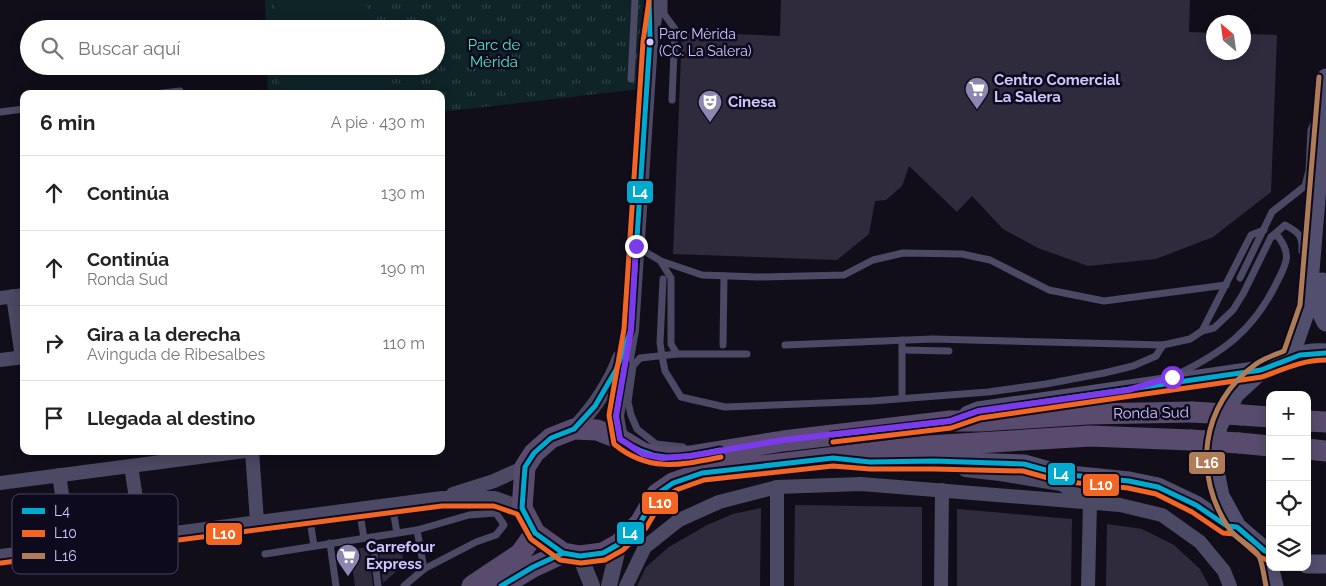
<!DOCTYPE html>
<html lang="es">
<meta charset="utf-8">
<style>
:root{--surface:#fff;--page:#f6f6f6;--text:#222;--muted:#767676;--line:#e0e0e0}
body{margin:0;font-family:Raleway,sans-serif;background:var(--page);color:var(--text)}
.controls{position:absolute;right:15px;bottom:15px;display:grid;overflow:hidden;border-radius:10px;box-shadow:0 2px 12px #0003}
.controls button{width:45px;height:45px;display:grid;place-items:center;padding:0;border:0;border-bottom:1px solid var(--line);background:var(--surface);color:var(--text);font:25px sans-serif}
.compass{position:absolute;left:1206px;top:15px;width:45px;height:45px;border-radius:50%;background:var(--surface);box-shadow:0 2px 12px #0003;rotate:331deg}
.stop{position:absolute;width:15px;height:15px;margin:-11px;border:4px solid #7c3aed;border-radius:50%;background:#fff}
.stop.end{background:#7c3aed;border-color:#fff;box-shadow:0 1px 5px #0008}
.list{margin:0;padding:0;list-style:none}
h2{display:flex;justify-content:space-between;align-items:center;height:65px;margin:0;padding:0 20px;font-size:21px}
h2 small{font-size:16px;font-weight:400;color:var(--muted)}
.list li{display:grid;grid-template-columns:32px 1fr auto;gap:15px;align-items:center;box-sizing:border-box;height:75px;padding:0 20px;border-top:1px solid var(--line)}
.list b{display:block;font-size:19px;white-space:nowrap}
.list p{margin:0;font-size:16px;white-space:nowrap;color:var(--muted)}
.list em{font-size:16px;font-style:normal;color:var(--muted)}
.icon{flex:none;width:28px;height:28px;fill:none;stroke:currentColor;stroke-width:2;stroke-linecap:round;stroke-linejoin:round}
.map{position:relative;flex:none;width:1326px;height:586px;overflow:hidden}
.search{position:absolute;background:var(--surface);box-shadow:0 2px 12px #0003;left:20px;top:20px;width:425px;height:55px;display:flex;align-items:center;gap:12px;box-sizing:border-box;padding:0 18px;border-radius:28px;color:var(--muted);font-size:19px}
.panel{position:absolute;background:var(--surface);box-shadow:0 2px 12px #0003;left:20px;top:90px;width:425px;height:365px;border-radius:10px}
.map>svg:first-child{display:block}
</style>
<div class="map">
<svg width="1326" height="586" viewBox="0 0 1326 586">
<defs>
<pattern id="park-tufts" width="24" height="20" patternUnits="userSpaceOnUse" patternTransform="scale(1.25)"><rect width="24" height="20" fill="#0e2427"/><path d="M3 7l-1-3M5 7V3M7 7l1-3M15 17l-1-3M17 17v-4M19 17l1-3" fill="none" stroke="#304247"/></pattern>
</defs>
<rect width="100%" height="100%" fill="#110e1a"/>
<polygon fill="url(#park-tufts)" points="265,0 646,0 640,89 441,112 441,94 268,94 267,66 436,66 436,29 266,29"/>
<g fill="#0e2427">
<polygon points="274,0 366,0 368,29 276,29"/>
<polygon points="278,66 371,66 372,94 280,94"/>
</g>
<g fill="#2f2b3d">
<polygon points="781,0 1190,0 1189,32 1214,33 1214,52 1244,52 1244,34 1277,35 1271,192 1213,237 1156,259 1088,266 1038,248 1003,229 972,196 957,212 909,166 902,186 886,200 875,201 869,234 837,260 673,254 682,32 780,36"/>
<polygon points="795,505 922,507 922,586 794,586"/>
<polygon points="761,508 760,586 637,586 646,567 669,547 707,525 733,514"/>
<polygon points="957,509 1072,519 1071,586 957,586"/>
<polygon points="1107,524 1142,529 1174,545 1200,569 1209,586 1106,586"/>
<polygon points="401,543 404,565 383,583 378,546"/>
<polygon points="368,547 373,586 355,586 350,550"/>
</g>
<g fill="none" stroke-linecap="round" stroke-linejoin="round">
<g stroke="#4b4963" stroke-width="7">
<polyline points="664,0 664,14 675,29 672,100"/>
<polyline points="631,79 635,0"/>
<polyline points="155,94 180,91"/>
<polyline points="0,112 24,109"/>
<polyline points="637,247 661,261 702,275 758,277 844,275 873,260 903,253 962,254 990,260 1049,290 1104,301 1226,285"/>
<polyline points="661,262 671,278 671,344 677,354 747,354"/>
<polyline points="1240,278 1272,212 1305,186 1309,170 1311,130 1315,121"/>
<polyline points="663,279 660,343 662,356 665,371 681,397 725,407 872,401 988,392 1046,384 1104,373 1133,366 1156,356 1163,345"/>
<polyline points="1202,331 1251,235 1264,230"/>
<polyline points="723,345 724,276"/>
<path d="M785 345 932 339 1163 345 1190 339 1202 331 1214 328 1233 310 1243 294 1271 237 1285 225C1298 232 1303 235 1302 251"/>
<polyline points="902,350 949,351"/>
<polyline points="677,354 640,358 633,366 628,402 631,415 637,429 656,444 683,447"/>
<path d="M1176 375C1222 353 1253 331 1276 284 1286 264 1293 255 1277 235L1271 237"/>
<polyline points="902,398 902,340"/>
<polyline points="392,504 397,533"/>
<polyline points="359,508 364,538"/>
<polyline points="309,514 314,546"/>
<polyline points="417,530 424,569"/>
<polyline points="372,537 378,586"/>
<polyline points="330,543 336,586"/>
<polyline points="265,554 417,530 469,515 496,513 504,525 496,535 476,542 424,569 404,586"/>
</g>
<g stroke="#4b4963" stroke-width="14">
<polyline points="13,296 22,357"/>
<polyline points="0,298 24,295"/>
<polyline points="0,360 24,357"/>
<polyline points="252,451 257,521"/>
<polyline points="131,466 142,537"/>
<polyline points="965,470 1000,474 1061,484 1087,501"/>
<polyline points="59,475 70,546"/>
<polyline points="0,483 245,451"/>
<polyline points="453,494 494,481 525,467"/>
<polyline points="0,556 442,498 495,498 522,508"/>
<polyline points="626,586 645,547 679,520 719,502 777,487 861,484 1120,505 1162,515 1200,542 1224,571 1230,586"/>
<polyline points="777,586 777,487"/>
<polyline points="941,586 942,490"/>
<polyline points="1088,586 1090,503"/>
</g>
<g stroke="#4b4963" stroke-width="16">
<path d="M574 429C594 408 610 385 620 358"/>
<polyline points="620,439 616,416 631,330 650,42 657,0"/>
<polyline points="580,556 592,586"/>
<polyline points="609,586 619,544"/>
</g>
<g stroke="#524f6e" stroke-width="19">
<polyline points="1322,282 1320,310 1326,322"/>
<polyline points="1290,356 1307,307 1326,78"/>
<polyline points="1261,370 1235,394 1218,426 1213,461 1220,496 1237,527 1265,551 1270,553"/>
<path d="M968 415 978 411 1261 370C1282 360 1302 351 1326 353"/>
<polyline points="857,461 914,463 934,461 1024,464 1060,474 1129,481 1158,487 1196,505 1227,526 1237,527"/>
<polyline points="1265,551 1274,586"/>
<polyline points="1307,564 1326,564"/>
</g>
<g stroke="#594b6d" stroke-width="21">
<polyline points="1242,415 1270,417"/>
<polyline points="1307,421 1326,422"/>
<polyline points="1191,440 1090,436 928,446 702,473 673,483 657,494 640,523 619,544 603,553 580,556 563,553 535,533 522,508 525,467 534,453 551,438 574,429 597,430 620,439 643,453 662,458 690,456 783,441 950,421 981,421 1088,414 1192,412"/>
<polyline points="1239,443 1270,446"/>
<polyline points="1307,449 1326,451"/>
<polyline points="472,586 520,554 535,533"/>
<polyline points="501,586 533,567 563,553"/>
</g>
<g stroke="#594b6d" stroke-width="21">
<polyline points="1192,412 1242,415"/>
<polyline points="1191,440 1239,443"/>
</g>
<defs>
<g id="bus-1">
<polyline points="649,0 650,38 631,330 616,370 595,406 574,429 551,438 534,453 525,467 522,508 535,533 563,553 580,556 603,553 619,544 640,523 657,494 673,483 702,473 833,458 870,462 934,461 1024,464 1060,474 1129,481 1158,487 1196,505 1227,526 1237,527 1265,551 1270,553"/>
<path d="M625 363 616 416 620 439C656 465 679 458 720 450"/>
<polyline points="832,435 950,421 978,411 1261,370 1300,355 1326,353"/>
<polyline points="501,586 533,567 563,553"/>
</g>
<g id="bus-2">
<path d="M649 0 643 42 624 329 609 415 614 444C649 473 681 465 721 457"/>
<path d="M833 442 951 428 980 418 1262 377C1284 369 1302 360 1326 360"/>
<polyline points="1,563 442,506 494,506 517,514 531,539 560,560 581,563 605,560 623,550 646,528 663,499 676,490 704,480 833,466 870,469 934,469 1023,471 1059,481 1128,488 1156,494 1192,512 1223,533 1234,534 1260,557 1267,560"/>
</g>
<path id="bus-3" d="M1266 586C1264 577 1263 565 1259 556 1253 546 1237 540 1230 530 1192 475 1200 404 1256 364 1264 358 1275 355 1284 351L1300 305 1319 77"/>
</defs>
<use href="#bus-1" stroke="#0e0a1e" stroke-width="9"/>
<use href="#bus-2" stroke="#0e0a1e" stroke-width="9"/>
<use href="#bus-3" stroke="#0e0a1e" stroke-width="9"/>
<use href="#bus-1" stroke="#00a9ce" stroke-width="5"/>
<use href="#bus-2" stroke="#f26522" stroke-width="5"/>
<use href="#bus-3" stroke="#b07c57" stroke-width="5"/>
</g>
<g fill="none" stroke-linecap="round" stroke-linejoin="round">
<polyline stroke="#7c3aed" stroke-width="6" points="636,246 631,330 616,416 620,439 643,454 662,458 690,456 783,440 950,421 978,411 1128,390 1172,377"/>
</g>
<defs>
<symbol id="supermarket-pin" viewBox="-11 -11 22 30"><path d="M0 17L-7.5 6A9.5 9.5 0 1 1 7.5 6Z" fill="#8d86af" stroke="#0e0a1e"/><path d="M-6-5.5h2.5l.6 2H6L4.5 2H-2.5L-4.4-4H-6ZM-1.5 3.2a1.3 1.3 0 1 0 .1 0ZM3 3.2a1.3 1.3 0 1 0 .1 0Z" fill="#fff"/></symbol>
<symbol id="theatre-pin" viewBox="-11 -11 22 30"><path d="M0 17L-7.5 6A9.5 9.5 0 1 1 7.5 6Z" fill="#8d86af" stroke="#0e0a1e"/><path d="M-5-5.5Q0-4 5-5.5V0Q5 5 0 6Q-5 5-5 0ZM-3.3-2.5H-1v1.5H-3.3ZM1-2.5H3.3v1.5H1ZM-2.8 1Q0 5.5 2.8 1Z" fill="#fff"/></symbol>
</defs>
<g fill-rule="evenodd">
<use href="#supermarket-pin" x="963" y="75" width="28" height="38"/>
<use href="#theatre-pin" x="696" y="88" width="28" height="38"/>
<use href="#supermarket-pin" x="334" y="542" width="28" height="38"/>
</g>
<circle fill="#d0c7ff" stroke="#0e0a1e" stroke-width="2" cx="650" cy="42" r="4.5"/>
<g text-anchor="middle" stroke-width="5" stroke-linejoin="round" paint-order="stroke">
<g font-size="14" fill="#d0c7ff" stroke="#0e0a1e" text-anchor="start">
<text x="659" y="39">Parc Mèrida<tspan x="659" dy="17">(CC. La Salera)</tspan></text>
</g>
<g font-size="15" fill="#4be7c6" stroke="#0e0a1e">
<text x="494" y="50">Parc de<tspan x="494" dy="17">Mèrida</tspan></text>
</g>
<g font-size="15" font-weight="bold" fill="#d0c7ff" stroke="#0e0a1e" text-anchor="start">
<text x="994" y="85">Centro Comercial<tspan x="994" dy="17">La Salera</tspan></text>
<text x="728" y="107">Cinesa</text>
<text x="366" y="552">Carrefour<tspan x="366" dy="17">Express</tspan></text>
</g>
<g font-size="15" fill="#d0c7ff" stroke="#0e0a1e">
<text transform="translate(1151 413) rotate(-1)" y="5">Ronda Sud</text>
</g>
</g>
<rect x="12" y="494" width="166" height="80" rx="8" fill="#0e0a1e" stroke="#484362" stroke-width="1"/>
<rect x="22" y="508" width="23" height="6" fill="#00a9ce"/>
<rect x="22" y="530" width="23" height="7" fill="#f26522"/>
<rect x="22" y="553" width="23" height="6" fill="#b07c57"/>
<g font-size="14" fill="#d0c7ff">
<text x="54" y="516">L4</text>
<text x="54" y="538">L10</text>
<text x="54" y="561">L16</text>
</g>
<g stroke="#0e0a1e" stroke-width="2">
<rect x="626" y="180" width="28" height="24" rx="5" fill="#00a9ce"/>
<rect x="1188" y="451" width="38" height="24" rx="5" fill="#b07c57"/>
<rect x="1047" y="462" width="29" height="24" rx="5" fill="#00a9ce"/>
<rect x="1082" y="473" width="38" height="24" rx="5" fill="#f26522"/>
<rect x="641" y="491" width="38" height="24" rx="5" fill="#f26522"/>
<rect x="616" y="521" width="29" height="24" rx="5" fill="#00a9ce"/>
<rect x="205" y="522" width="38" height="24" rx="5" fill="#f26522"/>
</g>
<g font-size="14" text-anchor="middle" font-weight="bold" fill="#fff">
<text x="640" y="197">L4</text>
<text x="1207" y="468">L16</text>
<text x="1061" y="479">L4</text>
<text x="1101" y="490">L10</text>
<text x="660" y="508">L10</text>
<text x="630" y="538">L4</text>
<text x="224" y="539">L10</text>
</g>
</svg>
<div class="controls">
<button>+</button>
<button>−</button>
<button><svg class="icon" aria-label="locate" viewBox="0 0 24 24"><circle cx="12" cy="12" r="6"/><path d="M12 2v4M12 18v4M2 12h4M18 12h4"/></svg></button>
<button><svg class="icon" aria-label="layers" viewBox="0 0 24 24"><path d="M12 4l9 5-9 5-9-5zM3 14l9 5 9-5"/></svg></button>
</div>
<svg class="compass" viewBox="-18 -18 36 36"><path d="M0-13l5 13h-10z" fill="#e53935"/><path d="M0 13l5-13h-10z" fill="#767676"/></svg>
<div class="stop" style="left:1172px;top:377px"></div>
<div class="stop end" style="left:636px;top:246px"></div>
<div class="search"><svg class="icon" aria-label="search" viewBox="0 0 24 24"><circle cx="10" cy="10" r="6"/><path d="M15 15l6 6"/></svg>Buscar aquí</div>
<section class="panel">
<h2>6 min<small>A pie · 430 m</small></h2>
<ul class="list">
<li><svg class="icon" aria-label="ahead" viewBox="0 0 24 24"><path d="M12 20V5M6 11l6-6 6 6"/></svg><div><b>Continúa</b></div><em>130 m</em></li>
<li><svg class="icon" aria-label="ahead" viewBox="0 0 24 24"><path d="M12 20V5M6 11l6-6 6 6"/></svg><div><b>Continúa</b><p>Ronda Sud</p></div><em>190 m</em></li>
<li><svg class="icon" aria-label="right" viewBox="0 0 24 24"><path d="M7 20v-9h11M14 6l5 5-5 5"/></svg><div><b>Gira a la derecha</b><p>Avinguda de Ribesalbes</p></div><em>110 m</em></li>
<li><svg class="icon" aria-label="arrive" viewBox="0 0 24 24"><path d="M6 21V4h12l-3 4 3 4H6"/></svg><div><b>Llegada al destino</b></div></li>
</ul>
</section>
</div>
